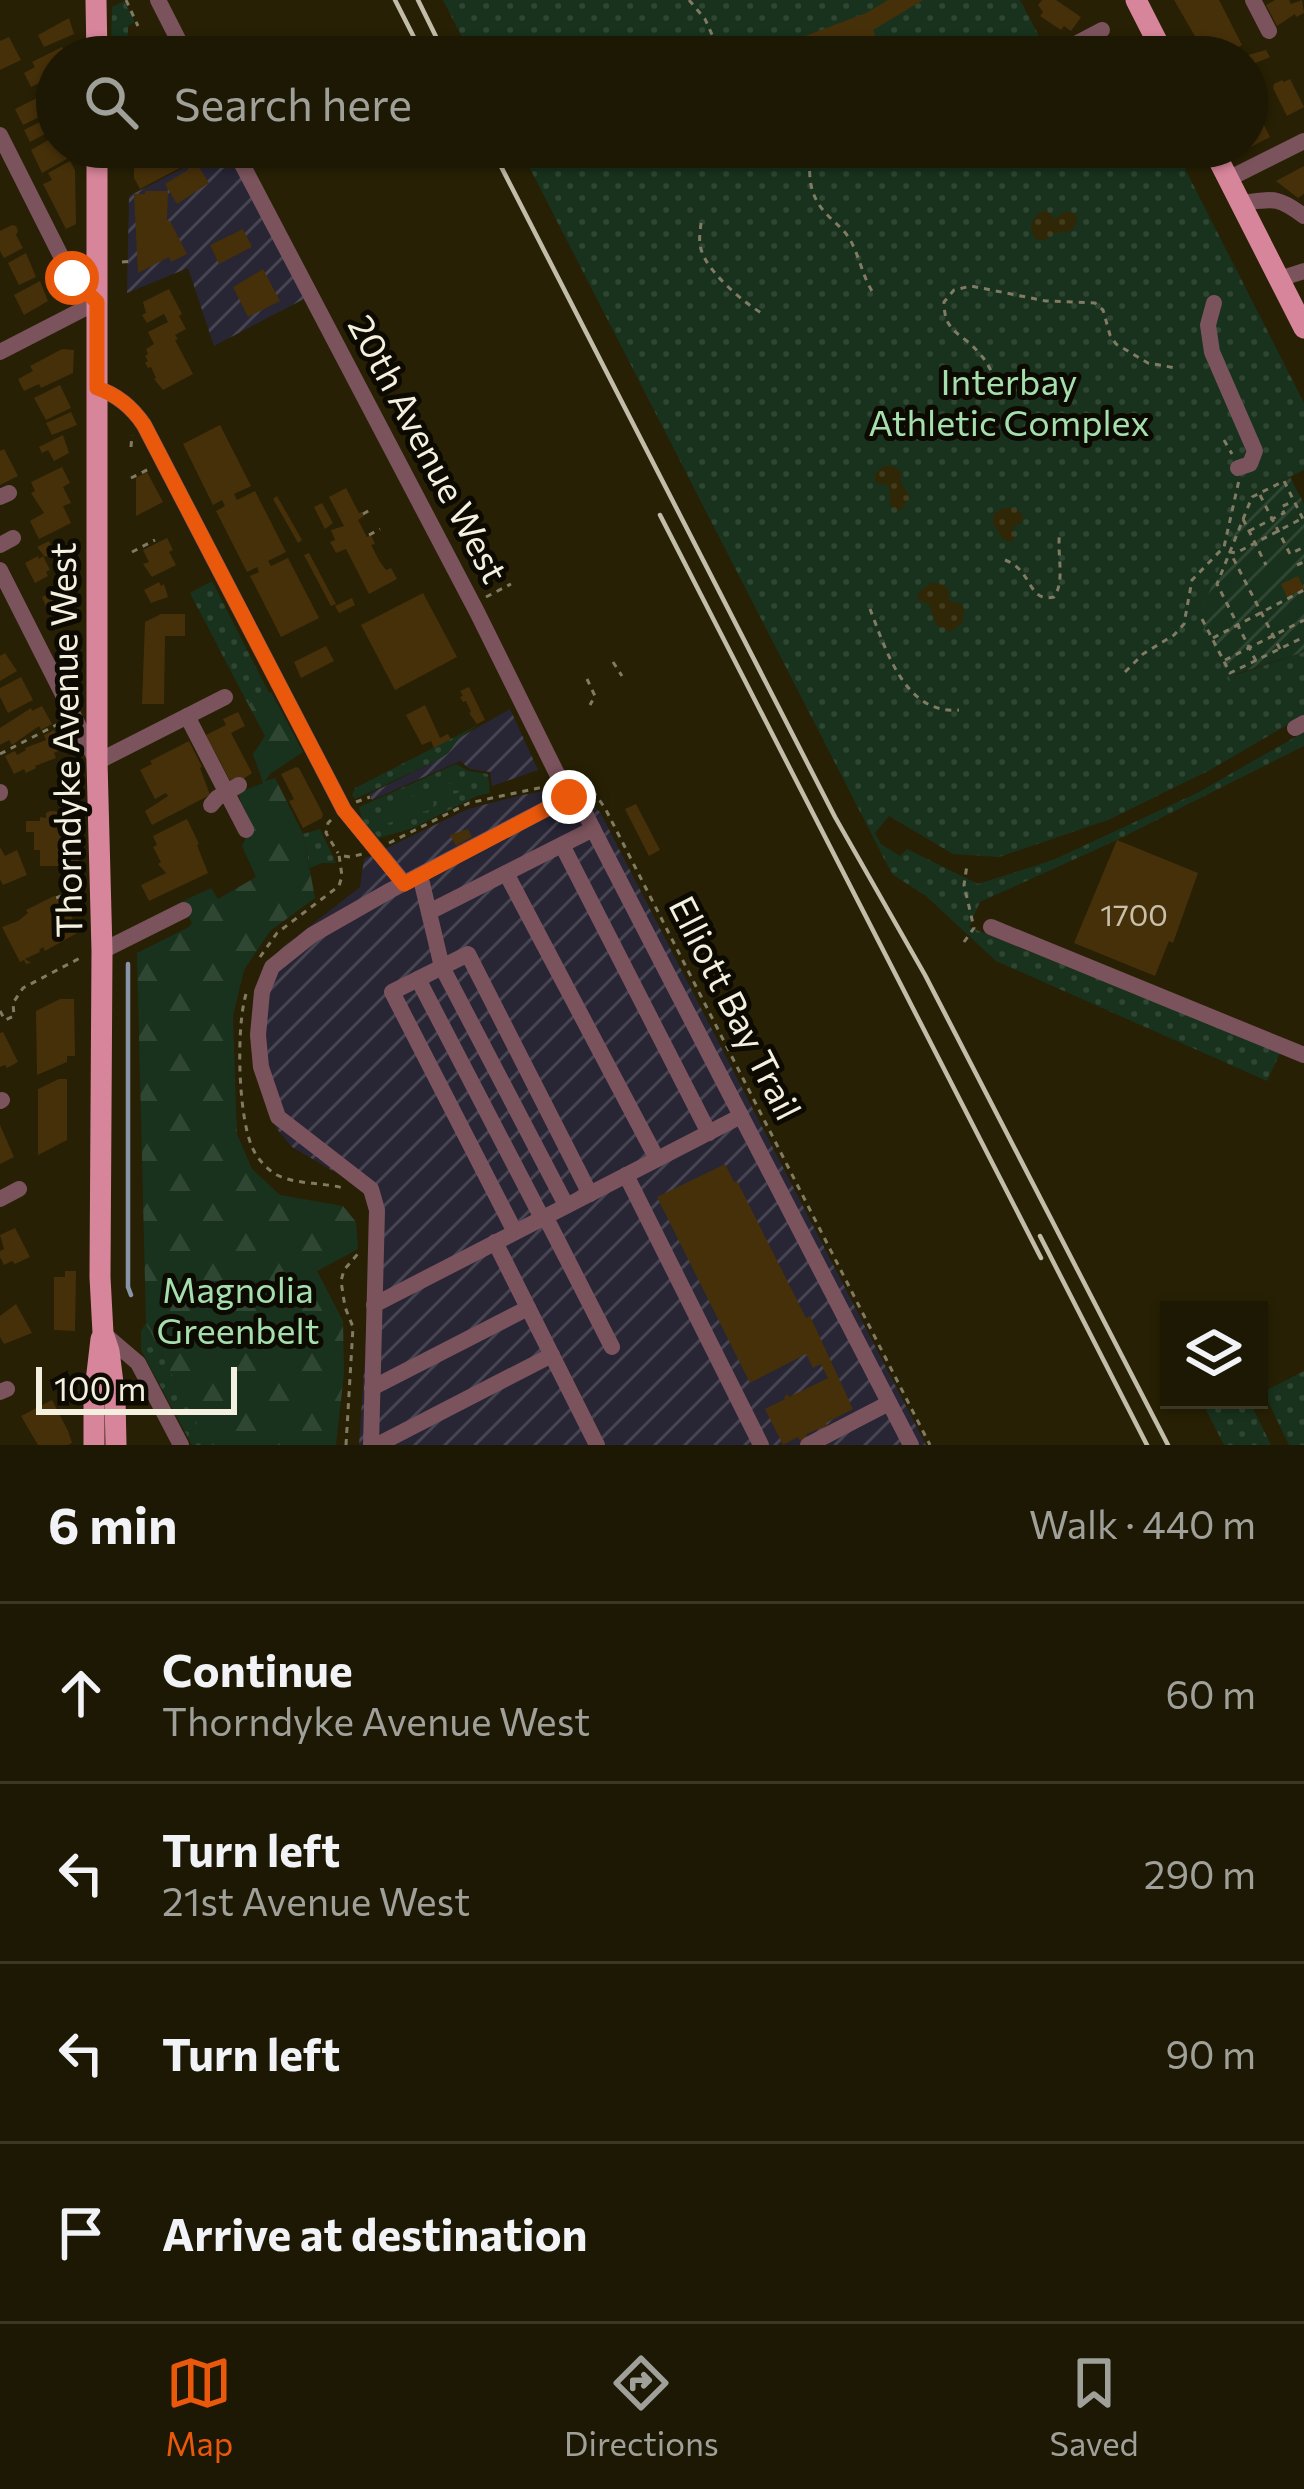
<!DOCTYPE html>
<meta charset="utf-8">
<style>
:root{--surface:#1d1803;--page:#25210d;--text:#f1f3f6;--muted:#a0a09a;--line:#3b3725;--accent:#ea580c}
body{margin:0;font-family:Commissioner,sans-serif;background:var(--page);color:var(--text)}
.controls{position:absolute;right:36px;bottom:36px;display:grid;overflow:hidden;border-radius:0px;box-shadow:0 3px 9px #0004}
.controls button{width:108px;height:108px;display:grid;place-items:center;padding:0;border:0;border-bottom:3px solid var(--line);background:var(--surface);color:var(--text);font:60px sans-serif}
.scale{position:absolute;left:36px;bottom:30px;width:201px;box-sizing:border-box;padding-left:12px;border:6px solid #f4f0df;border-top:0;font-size:33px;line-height:42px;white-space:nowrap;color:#f4f0df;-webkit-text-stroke:9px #0d0a02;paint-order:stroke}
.stop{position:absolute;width:36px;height:36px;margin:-27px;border:9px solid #ea580c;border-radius:50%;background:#fff}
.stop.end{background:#ea580c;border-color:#fff;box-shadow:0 3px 12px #0008}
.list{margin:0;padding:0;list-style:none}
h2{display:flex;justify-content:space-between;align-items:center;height:156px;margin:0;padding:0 48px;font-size:51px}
h2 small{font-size:39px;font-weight:400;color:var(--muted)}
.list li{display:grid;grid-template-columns:78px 1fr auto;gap:36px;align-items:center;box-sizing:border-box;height:180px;padding:0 48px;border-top:3px solid var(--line)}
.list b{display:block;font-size:45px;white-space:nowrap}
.list p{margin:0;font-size:39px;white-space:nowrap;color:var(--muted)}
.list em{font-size:39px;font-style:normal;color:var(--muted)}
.icon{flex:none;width:66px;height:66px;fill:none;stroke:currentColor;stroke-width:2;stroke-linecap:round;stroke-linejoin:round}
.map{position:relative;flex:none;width:1304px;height:1445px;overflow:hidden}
.search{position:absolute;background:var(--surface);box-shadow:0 3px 9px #0004;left:36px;right:36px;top:36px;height:132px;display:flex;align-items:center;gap:30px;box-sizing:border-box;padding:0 42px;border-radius:66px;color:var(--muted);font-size:45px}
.sheet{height:876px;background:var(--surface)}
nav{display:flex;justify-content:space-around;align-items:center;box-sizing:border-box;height:168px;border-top:3px solid var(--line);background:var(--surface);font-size:33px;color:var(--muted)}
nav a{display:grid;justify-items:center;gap:6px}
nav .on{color:var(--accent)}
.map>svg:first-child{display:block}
</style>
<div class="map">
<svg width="1304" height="1445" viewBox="0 0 1304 1445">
<defs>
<pattern id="industrial-furrows" width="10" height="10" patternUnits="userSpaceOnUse" patternTransform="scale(3)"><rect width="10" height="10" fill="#282535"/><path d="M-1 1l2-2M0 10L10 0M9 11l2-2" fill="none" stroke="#484552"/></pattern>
<pattern id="grass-dots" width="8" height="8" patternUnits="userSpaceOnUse" patternTransform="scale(3)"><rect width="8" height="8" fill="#18321d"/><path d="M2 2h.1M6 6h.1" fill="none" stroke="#2f4633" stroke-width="1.8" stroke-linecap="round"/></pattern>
<pattern id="forest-firs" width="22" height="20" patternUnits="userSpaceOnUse" patternTransform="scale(3)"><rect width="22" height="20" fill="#18321d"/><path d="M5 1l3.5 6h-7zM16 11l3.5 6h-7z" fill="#2f4633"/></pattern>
<pattern id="wetland-marsh" width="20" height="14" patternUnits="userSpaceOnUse" patternTransform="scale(3)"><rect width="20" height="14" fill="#18321d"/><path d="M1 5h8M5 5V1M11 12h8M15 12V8" fill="none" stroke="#2f4633"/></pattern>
<pattern id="sand-dots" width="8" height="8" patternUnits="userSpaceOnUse" patternTransform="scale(3)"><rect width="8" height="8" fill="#2f2706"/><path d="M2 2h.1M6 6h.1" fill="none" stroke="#443c1e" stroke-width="1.8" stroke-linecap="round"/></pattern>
<pattern id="garden-furrows" width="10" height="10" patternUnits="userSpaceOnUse" patternTransform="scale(3)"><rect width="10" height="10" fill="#18321d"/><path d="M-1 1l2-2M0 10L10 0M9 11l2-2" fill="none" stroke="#2f4633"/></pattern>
</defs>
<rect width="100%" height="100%" fill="#272004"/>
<g fill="url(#industrial-furrows)">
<polygon points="224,147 227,147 304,299 214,346 188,268 127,293 129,196"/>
<polygon points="510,709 538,770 492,786 490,772 470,769 460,761 372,800 369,794 436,761 448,753 459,738"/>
<polygon points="571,787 600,812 926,1445 359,1445 373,1237 367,1198 357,1185 292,1147 277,1129 268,1112 254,1061 254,993 271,959 282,948 360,887 364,859 468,809 522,795"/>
</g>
<g fill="url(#grass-dots)">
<polygon points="443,0 1020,0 1050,57 472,57"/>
<polygon points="124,1 135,22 128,26 128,57 125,49 111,48 112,7"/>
<polygon points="519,147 1174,147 1304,403 1304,470 1250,496 1233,682 1236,675 1304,652 1304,715 1210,770 1108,820 999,857 953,854 889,816 875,833 881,844 900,856 907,849 978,884 1053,860 1197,793 1304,732 1304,746 1117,840 980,902 969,927 1280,1053 1267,1081 996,961 926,896 892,874"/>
<polygon points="212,581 269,693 248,704 190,593"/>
<polygon points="480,724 459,738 448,753 436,761 355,799 352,796 355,788"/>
<polygon points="456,764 468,771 488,774 490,793 477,796 413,828 379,838 362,820 359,807"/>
<polygon points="320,829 336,863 322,863 310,868 303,834"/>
<polygon points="146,1323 208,1445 192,1445 141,1350 141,1331"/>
<polygon points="1304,1371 1304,1445 1289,1445 1265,1395 1269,1389"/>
<polygon points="1201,1400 1249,1400 1271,1445 1224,1445"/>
</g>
<polygon fill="url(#forest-firs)" points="271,692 303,752 270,774 265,781 275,778 303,834 315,898 270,931 244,970 233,1016 237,1134 252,1169 280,1195 343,1206 356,1222 358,1249 317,1271 343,1321 344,1373 336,1445 208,1445 146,1323 137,953 189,927 192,923 181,902 211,888 218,899 256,877 242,846 250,830 238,793 263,783 253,754 265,736 248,704"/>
<path fill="url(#wetland-marsh)" d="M455 782 459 792 425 812 385 824C397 796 427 790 455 782Z"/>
<g fill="url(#sand-dots)">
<path d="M1047 210 1055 219 1066 211 1075 214 1077 219C1074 234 1066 232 1053 233L1045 241 1036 239C1026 227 1033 214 1047 210Z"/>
<polygon points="884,466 893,466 901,472 901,483 910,497 902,509 896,510 890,506 889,486 875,482 875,474"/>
<polygon points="1002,508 1015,508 1023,515 1022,522 1013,527 1015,537 1012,542 1003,540 993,523 993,515"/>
<polygon points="931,583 943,584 949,591 949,601 961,604 964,609 962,623 950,632 936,625 929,605 917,599 920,591"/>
</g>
<polygon fill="url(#garden-furrows)" points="1290,477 1304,504 1304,652 1236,674 1232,684 1199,616 1250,496"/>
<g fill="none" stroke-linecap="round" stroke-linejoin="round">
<polyline stroke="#8894a8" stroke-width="4.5" points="128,964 128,1287 131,1295"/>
</g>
<g fill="#463009">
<polygon points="888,0 923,0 873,30 884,57 813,57 812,53 799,57 747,57 746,49 805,36 866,13"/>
<polygon points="1042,0 1056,0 1081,17 1071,31 1064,26 1061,30 1040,16 1043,12 1038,5"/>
<polygon points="1174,0 1219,0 1242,45 1219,57 1207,57"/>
<polygon points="1275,0 1289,0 1291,4 1302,0 1304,13 1296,17 1295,14 1277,26 1266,5"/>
<polygon points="69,18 74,34 44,47 38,35"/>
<polygon points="9,37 21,60 0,70 0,41"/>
<polygon points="62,47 68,57 57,57 57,74 31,87 24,73 35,67 32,62"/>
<polygon points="1266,50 1270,57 1253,64 1248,55"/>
<polygon points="1247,78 1254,93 1249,95 1270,137 1247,149"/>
<polygon points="1290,79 1304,107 1287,116 1273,88 1274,84 1282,80 1284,82"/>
<polygon points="57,82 57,112 45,88"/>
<polygon points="39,97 47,113 23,125 15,109"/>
<polygon points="44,120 49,132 30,142 24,130"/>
<polygon points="57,135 57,147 76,147 77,153 42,173 31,150"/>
<polygon points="159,147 188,147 195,160 140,189 134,178 134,161"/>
<polygon points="70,161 75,170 76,224 66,229 43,184 52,180 48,173"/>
<polygon points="197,164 209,183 177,204 165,184"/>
<polygon points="1304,166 1304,194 1298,198 1276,181"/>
<polygon points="145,191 168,191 167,221 170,221 187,254 171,262 169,257 138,273 134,194 145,194"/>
<polygon points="12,225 16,226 18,231 16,235 23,248 4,258 0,251 0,231"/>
<polygon points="243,229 252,247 219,264 210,245"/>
<polygon points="26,253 36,277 19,285 8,263"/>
<polygon points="263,269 280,301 248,317 233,287"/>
<polygon points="40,281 48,301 24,315 14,295"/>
<polygon points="169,289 182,314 179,316 186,329 175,335 178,339 175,340 193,374 163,390 154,379 156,378 151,367 148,368 145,363 148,361 145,356 148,354 146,349 154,344 148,332 168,322 164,314 147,323 142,315 146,313 143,302"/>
<polygon points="62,349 74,350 73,373 41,388 39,384 24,391 18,379 33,371 30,366"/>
<polygon points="60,385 71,408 46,420 34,398"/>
<polygon points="71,412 77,425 52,435 46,423"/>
<polygon points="220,425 251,486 234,494 237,500 255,491 286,552 268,561 271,566 288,558 319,618 281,637 250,576 259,572 257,567 247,572 216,511 225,506 222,500 213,505 183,444"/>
<polygon points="63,435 69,453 54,461 48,450 42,453 39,447"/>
<polygon points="4,449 18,476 0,485 0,451"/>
<polygon points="62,467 70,483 63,487 71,503 63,506 71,523 39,539 30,521 44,513 31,493 35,491 31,482"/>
<polygon points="147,472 163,502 136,516 136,478"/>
<polygon points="346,488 359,513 362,512 364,516 358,520 367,537 371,535 375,544 371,545 380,562 386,570 391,568 397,579 369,594 346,549 336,553 330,542 335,540 331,530 344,526 329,497"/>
<polygon points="277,496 302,540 298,543 273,499"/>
<polygon points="322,503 333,523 325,529 314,507"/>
<polygon points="167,538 173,550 169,552 176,565 152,577 143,564 149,562 143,550"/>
<polygon points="49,541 53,548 49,550 51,554 45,557 37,547"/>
<polygon points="309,553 336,604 331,606 304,555"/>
<polygon points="38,556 39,559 43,556 50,570 46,572 48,576 35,583 25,563"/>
<polygon points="1298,576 1304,589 1287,597 1281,584"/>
<polygon points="159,582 161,586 164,584 168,597 151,603 144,590"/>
<polygon points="61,587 69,606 50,616 42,597"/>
<polygon points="423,593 457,657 395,690 361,625"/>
<polygon points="352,598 355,605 339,613 335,606"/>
<polygon points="161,614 185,614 185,636 165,636 164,704 142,704 145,622"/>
<polygon points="326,646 334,661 301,678 294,662"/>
<polygon points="5,653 17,671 0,681 0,656"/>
<polygon points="21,677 33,700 8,713 0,697 0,688"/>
<polygon points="469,687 485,720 477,724 469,713 471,712 466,701 463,702 460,697 463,696 460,691"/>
<polygon points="425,705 440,738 448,734 451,739 434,748 431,741 422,745 406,715"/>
<polygon points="42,706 52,724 41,730 39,726 12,745 9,740 0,745 0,728 31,708 32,711"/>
<polygon points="238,712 245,726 231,733 252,773 233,786 206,735 226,725 223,719"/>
<polygon points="54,730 64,748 54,753 56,758 35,766 36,768 26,773 24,769 14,774 5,756 15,751 17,755 26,750 25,748 46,740 44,735"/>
<polygon points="189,741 202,767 200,768 210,795 152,825 145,811 168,796 166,793 155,799 140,770 152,764 150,761"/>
<polygon points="296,767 299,768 323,814 322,818 303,828 289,801 294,799 281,774"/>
<polygon points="636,804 660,850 649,856 625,809"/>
<polygon points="50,811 79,813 79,861 70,861 70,866 40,866 40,850 34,850 34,832 26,832 26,821 40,821 40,817 46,818 46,813"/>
<polygon points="187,819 199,844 197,845 208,873 149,901 141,885 166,873 158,864 161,862 153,847 157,845 153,836"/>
<polygon points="468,829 472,837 456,846 450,835"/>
<polygon points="1117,840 1198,873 1173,943 1169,941 1155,976 1074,943"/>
<polygon points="0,847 5,856 17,850 27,875 3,885 0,879"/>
<polygon points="67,895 73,908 69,912 79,932 45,951 43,947 39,950 40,952 25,959 31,963 26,964 24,960 20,962 2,927 18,921 28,913 26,910 54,896 57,900"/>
<polygon points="686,900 697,923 689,927 677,904"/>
<polygon points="60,999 74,999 75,1056 67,1056 67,1062 37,1075 36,1011"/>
<polygon points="3,1032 18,1062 7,1068 5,1065 0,1067 0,1033"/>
<polygon points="59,1079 67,1079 67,1140 38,1155 38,1089"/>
<polygon points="0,1125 14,1157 0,1164"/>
<polygon points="725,1164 734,1182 737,1181 806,1318 810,1316 853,1409 826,1423 827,1426 806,1434 807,1437 800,1441 798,1437 783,1445 765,1409 785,1399 784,1397 788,1394 789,1397 828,1378 821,1364 813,1368 806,1354 750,1383 657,1197"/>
<polygon points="15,1228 30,1257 15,1264 12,1261 4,1265 0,1257 0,1251 4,1249 0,1235"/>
<polygon points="65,1271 76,1271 75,1331 54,1330 54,1277 65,1277"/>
<polygon points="16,1304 32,1333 4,1344 0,1337 0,1316"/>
<polygon points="52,1400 68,1431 72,1443 68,1445 38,1445 21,1416"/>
</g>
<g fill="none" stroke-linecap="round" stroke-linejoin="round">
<g stroke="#817b64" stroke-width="3" stroke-dasharray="6 6" stroke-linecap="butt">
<polyline points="126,0 138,26"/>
<polyline points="689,0 705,19 722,57"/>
<path d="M810 147C810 170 806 189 823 210 831 220 842 227 849 238 859 254 862 275 872 291"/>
<polyline points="815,151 842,147"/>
<path d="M701 223C700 233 698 243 702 252 709 273 744 303 763 314"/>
<polyline points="122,262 132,261"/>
<path d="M996 381C991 371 987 361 979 353 962 332 944 334 944 302L954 290 971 286 1046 301 1095 303 1103 310 1110 335 1116 344 1148 363 1176 368"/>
<polyline points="1224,440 1232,454"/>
<polyline points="131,447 132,435"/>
<polyline points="131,478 151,468"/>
<polyline points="1260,495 1290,554 1304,547"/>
<polyline points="363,514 370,510"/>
<polyline points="1243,519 1266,565"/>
<polyline points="1249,531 1284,513 1281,507 1292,502"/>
<polyline points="369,535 380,529"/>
<polyline points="132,552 155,540"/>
<path d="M1005 560C1034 571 1027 603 1054 597 1066 580 1056 552 1060 532"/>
<polyline points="1297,565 1304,562"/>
<polyline points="486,597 511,584"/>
<path d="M870 609C886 650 905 715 959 710"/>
<polyline points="1202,619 1230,673 1304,637"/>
<polyline points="1213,638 1304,590"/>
<polyline points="1280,649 1230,552 1236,553 1301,519"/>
<polyline points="1225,660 1304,620"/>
<polyline points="1256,661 1217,584 1252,497 1284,481 1304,521"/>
<polyline points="613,662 622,676"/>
<polyline points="1125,672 1143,654 1174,635 1184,624 1192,580 1224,547 1239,480"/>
<polyline points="587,679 595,696 590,705"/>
<polyline points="0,754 62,722"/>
<polyline points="581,786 595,794 605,808 930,1445"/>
<polyline points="356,802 370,797"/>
<polyline points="331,820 328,823 326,833 338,853"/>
<polyline points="389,843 469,803 548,786"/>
<polyline points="56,898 66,894 80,896"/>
<polyline points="964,942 974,928 964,885 967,865"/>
<polyline points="260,957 277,933 339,886 342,876 339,855 350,857 363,854"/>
<path d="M246 994C236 1028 238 1114 252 1147 257 1158 266 1169 277 1175 297 1185 322 1182 343 1188"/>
<polyline points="0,1011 5,1020 14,1016 13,1003 23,988 80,958"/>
<polyline points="346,1445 353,1327 345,1307 341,1281 344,1270 361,1250"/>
</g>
<g stroke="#7b535d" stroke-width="16">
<polyline points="158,0 187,57"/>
<polyline points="1253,0 1269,31"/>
<polyline points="1062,51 1102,30"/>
<polyline points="0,135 72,278 97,302 0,352"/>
<polyline points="233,147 477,612 562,784"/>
<polyline points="1228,179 1304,141"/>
<path d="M1241 203C1274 199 1277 196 1304 216"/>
<polyline points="1279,279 1304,271"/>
<polyline points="1214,303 1208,325 1212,352 1255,451 1250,464 1238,468"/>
<path d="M97 388C118 395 132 407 144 425L344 810 404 883"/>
<polyline points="0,497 9,493"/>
<polyline points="0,545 13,538"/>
<polyline points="0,570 97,762 225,697"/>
<polyline points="187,716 246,830"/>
<polyline points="1295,728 1304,723"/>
<polyline points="0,792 0,793"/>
<polyline points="211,805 217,798 239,785"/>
<polyline points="562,845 709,1133"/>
<polyline points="506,873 657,1159"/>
<polyline points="420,875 442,967 392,992 515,1232"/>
<polyline points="429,912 593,829"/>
<polyline points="991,927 1304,1055"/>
<polyline points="102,951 184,910"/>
<polyline points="418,979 542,1218"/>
<polyline points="0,1101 2,1100"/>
<polyline points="626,1175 761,1445"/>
<polyline points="0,1199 19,1189"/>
<polyline points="566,1205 442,967 468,954 590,1194"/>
<polyline points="545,1216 612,1347"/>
<polyline points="495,1242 597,1445"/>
<polyline points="374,1305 741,1116"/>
<polyline points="104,1334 138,1363 181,1445"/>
<polyline points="372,1388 528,1308"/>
<polyline points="0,1392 7,1389"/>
<polyline points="371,1445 377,1210 371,1189 278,1117 261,1067 258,1035 262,992 272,967 312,935 391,890 569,797 581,805 595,833 911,1445"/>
<polyline points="377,1445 552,1355"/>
<polyline points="808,1445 889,1403"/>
</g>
<g stroke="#d7859a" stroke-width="21">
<polyline points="96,0 97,57"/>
<polyline points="1136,0 1165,57"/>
<polyline points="97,147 97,762 102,951 100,1277 103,1333 109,1351 115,1399 116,1445"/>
<polyline points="1212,147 1304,328"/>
<polyline points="94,1445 94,1399 101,1339"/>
</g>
<g stroke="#c2bda9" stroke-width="4.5">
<polyline points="395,0 424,57"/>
<polyline points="418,0 446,57"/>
<polyline points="491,147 835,817 925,975 1168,1445"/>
<polyline points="660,515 1041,1258"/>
<polyline points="1040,1236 1147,1445"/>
</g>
</g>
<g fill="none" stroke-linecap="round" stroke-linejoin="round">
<path stroke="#ea580c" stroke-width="15" d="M72 278 97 302V388C118 395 132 407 144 425L344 810 404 884 569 797"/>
</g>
<g text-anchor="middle" stroke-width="10" stroke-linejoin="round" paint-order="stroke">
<g font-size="30" fill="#c8c0aa">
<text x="1134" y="926">1700</text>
</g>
<g font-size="36" fill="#a5dfad" stroke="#0d0a02">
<text x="1009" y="395">Interbay<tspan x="1009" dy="41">Athletic Complex</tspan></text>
<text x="238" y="1303">Magnolia<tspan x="238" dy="41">Greenbelt</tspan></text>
</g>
<g font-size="36" fill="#f4f0df" stroke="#0d0a02">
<text transform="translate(428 449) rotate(62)" y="13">20th Avenue West</text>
<text transform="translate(66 740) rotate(-91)" y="13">Thorndyke Avenue West</text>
<text transform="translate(735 1008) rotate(63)" y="13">Elliott Bay Trail</text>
</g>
</g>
</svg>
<div class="controls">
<button><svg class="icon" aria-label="layers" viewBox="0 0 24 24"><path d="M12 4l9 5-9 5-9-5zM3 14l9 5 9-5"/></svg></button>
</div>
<div class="scale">100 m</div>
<div class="stop" style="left:72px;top:278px"></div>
<div class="stop end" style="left:569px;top:797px"></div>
<div class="search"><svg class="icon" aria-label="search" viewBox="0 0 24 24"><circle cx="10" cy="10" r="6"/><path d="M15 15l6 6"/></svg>Search here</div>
</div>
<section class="sheet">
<h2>6 min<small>Walk · 440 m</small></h2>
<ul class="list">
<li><svg class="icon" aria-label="ahead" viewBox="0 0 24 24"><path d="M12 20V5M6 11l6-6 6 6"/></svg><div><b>Continue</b><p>Thorndyke Avenue West</p></div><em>60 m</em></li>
<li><svg class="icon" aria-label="left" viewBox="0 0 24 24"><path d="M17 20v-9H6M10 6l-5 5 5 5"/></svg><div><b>Turn left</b><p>21st Avenue West</p></div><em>290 m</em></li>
<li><svg class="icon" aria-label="left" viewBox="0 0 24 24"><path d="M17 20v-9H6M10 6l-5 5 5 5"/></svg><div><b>Turn left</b></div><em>90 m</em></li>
<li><svg class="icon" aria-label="arrive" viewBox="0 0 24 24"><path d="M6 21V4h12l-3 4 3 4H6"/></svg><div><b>Arrive at destination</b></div></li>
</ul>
</section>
<nav>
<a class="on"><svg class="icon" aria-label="map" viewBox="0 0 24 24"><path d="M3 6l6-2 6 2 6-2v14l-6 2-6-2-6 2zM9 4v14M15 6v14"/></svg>Map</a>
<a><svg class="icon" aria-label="directions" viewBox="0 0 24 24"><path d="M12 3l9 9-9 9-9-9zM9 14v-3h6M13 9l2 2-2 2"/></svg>Directions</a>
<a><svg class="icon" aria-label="saved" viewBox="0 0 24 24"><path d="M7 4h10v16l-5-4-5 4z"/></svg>Saved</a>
</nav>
